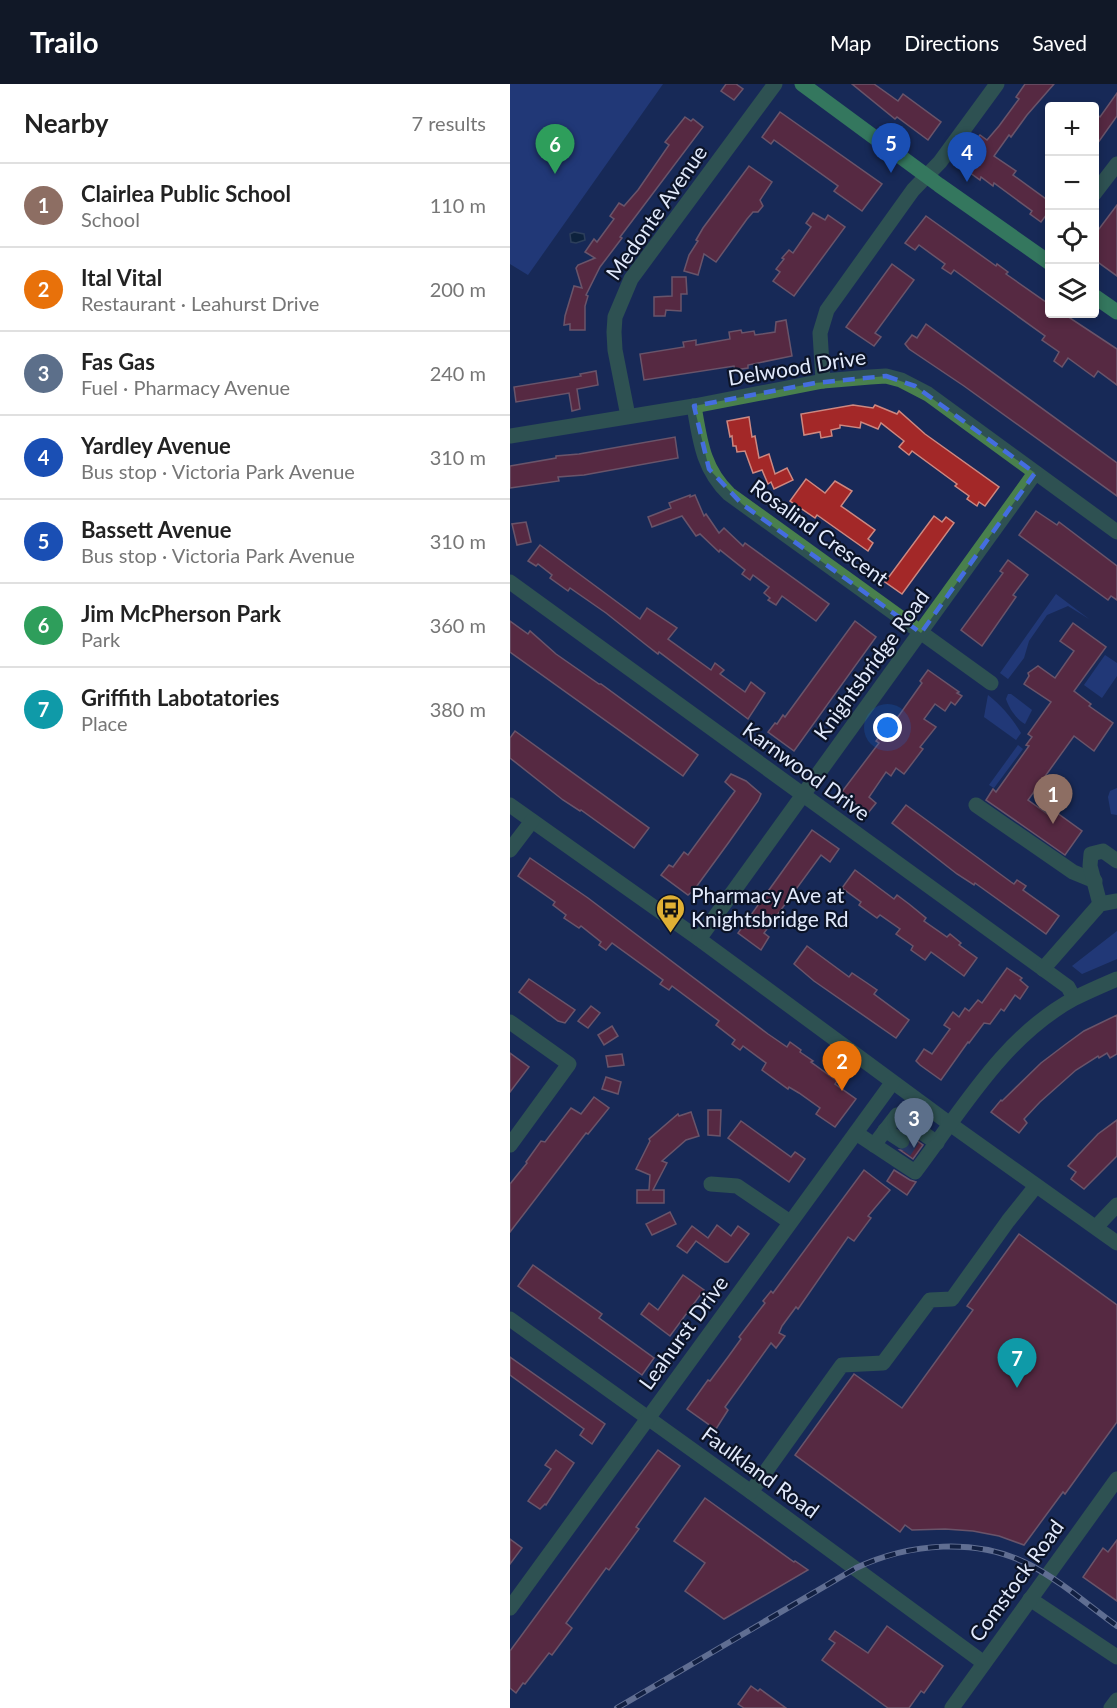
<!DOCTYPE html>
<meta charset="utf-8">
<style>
:root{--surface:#fff;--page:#f6f6f6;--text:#222;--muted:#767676;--line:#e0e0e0;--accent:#111827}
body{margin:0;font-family:Lato,sans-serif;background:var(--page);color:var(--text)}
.controls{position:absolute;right:18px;top:18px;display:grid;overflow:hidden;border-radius:6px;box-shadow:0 3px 9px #0003}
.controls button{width:54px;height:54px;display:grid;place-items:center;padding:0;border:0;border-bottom:2px solid var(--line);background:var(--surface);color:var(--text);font:30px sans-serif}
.you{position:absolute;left:378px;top:644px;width:21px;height:21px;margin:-15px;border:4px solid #fff;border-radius:50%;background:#1a73e8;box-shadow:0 0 0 9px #1a73e833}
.badge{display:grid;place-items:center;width:39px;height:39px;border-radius:50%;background:var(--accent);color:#fff;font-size:20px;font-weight:700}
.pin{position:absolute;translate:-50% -50px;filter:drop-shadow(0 2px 3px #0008)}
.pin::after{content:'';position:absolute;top:32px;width:21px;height:18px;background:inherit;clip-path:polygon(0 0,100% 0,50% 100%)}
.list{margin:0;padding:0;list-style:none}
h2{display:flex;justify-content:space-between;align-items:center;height:78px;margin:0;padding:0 24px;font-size:26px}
h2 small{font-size:20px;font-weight:400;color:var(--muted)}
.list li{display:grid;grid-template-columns:39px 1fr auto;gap:18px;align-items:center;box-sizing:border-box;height:84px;padding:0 24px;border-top:2px solid var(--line)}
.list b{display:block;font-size:22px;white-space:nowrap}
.list p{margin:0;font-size:20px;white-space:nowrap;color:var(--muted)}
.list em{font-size:20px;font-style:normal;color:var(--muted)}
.icon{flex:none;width:33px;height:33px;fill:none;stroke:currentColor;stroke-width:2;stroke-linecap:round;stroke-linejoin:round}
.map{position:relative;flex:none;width:607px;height:1624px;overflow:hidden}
header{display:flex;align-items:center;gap:36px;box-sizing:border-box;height:84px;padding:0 30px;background:var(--accent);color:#fff}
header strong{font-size:28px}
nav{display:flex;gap:33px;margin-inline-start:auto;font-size:21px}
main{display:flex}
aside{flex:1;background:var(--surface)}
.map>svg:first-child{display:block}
</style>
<header>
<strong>Trailo</strong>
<nav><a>Map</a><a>Directions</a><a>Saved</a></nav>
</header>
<main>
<aside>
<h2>Nearby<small>7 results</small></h2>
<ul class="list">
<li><span class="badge" style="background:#8d6e63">1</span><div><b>Clairlea Public School</b><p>School</p></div><em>110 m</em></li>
<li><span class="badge" style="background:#e8710a">2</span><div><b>Ital Vital</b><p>Restaurant · Leahurst Drive</p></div><em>200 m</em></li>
<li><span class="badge" style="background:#5c6f8a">3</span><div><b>Fas Gas</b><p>Fuel · Pharmacy Avenue</p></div><em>240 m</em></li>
<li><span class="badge" style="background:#1a4fb4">4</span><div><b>Yardley Avenue</b><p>Bus stop · Victoria Park Avenue</p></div><em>310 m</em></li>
<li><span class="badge" style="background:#1a4fb4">5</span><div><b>Bassett Avenue</b><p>Bus stop · Victoria Park Avenue</p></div><em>310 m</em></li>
<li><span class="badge" style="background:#2e9e5b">6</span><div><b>Jim McPherson Park</b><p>Park</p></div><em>360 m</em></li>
<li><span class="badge" style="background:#0f9aa8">7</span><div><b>Griffith Labotatories</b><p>Place</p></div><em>380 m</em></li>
</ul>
</aside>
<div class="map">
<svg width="607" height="1624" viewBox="0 0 607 1624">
<rect width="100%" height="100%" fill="#182958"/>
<g fill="#2d4b9e">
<polygon points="0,0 153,0 18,191 0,180"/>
<polygon points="546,510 579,535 558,522 537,531 519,557 514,574 498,595 490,589"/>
<polygon points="595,571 607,579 607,592 592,614 574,601"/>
<path d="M498 610H501L522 626 515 640C506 635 499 624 496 615Z"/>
<path d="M478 611C492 622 502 634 511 649L506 656 474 633Z"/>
<polygon points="508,661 513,665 484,704 479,701"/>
<polygon points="607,704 607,731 601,730 598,713 600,707"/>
<polygon points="607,847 607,875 572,890 562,882"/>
</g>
<polygon fill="#021a1d" stroke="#455860" stroke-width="1.5" points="64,148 74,150 75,156 66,159 61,158 60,150"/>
<g fill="#a32828" stroke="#cd8881" stroke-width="1.5">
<polygon points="216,0 226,0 233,5 224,16 211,7"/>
<polygon points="342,0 364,0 388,17 393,10 431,38 418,56 387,33 385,35"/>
<polygon points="515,0 544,0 517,31 501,53 499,51 484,72 506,87 503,91 540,118 540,126 531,138 520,130 522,127 484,99 483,102 471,93 470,96 448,80 470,51 477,56 489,42 509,15 506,13"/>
<polygon points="607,9 607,32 585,63 585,29 590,33"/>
<polygon points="270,28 372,100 352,127 324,107 328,102 264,56 261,60 252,53"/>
<polygon points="175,33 181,37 183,35 193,43 113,149 110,153 112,154 90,183 76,211 78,212 75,222 75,246 60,246 60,240 54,241 55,232 64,202 72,204 66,184 68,181 85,174 75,168 84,155 87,158 104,135 100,132 109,119 114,122 128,106 159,61 155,58"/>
<polygon points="239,82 262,98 250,116 253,122 248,128 243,128 237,135 206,178 194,170 188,191 174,187 179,171 188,157 186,156 193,144"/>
<polygon points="607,121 607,192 585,176 585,142 589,145"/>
<polygon points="303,129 315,136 318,131 335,143 284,212 263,197 270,188 266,185 274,175 272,174 279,166 283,169 301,143 296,139"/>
<polygon points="416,132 486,182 487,180 498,188 496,190 540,221 540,230 554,230 607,265 607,301 588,287 584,293 558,274 552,283 544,277 549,268 532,256 535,252 444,186 441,190 432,184 435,180 409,161 405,166 395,159"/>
<polygon points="382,180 404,196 365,249 371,253 364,262 336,243"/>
<polygon points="162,193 176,193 177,210 171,210 171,227 156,226 155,232 144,232 144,213 162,212"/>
<polygon points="276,236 282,272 238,281 238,284 225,286 224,282 134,296 130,270 174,263 173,258 186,256 186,261 220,255 219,248 231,246 232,249 244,247 245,251 265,248 266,238"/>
<polygon points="416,240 607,379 607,412 454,302 399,265 395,260 402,251 407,254"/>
<polygon points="86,287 88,301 67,305 70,325 62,327 59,309 6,318 4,303 71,292 70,290"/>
<polygon points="343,321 363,324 365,321 387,330 389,327 415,350 489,403 475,422 469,418 467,422 457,415 459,412 445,402 447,400 402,367 399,371 389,363 394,357 371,339 368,345 351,338 350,344 330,341 330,344 321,346 322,352 311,354 310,348 294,351 291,330"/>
<polygon points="239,333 242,353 245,352 249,374 259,370 265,390 277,384 283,396 264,405 261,398 258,400 252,386 243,389 235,367 227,368 226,362 223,362 222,352 220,353 217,337"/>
<polygon points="165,353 168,374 74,391 48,393 49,397 0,404 0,382 46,374 46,372 69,370"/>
<polygon points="296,395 315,409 325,397 342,407 331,422 365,446 358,455 363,459 358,467 307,431 305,434 280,417"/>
<polygon points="180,411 180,413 185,411 194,432 196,430 209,449 214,444 233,462 235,459 319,520 306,537 272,512 266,521 258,516 260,514 254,509 259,503 243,491 240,496 232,490 235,486 210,466 209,468 190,450 186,452 172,432 142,443 138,433 161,424 159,419"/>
<polygon points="526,427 547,441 549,438 607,482 607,516 601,512 598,516 509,451"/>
<polygon points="424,432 432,438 436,433 444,439 392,510 375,498"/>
<polygon points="16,438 21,458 7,461 2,440"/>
<polygon points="30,461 130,535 137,524 167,544 158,555 201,586 205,579 214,586 210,590 235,608 241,598 255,609 238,635 149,568 148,570 135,560 96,529 60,504 58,507 40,494 42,491 28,480 26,482 18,477"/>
<polygon points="498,476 518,491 503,511 506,513 472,562 451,546 493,489 490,487"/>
<polygon points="0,537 18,550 20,547 46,570 89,600 91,600 188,671 173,692 0,568"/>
<polygon points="345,537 366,553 284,667 258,648 265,639 267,640 273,631 275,633"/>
<polygon points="563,539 596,563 564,607 581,620 579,622 603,639 584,667 564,652 518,716 539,731 543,726 572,747 555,771 476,716 483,705 486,708 519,662 516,661 522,653 518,650 541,618 514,600 519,592 518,589 528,582 545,594 564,567 550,557"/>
<polygon points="418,586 449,608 447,609 452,612 445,621 441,618 435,627 425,620 414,635 426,643 410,663 413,665 394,690 386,684 381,692 376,688 359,713 366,719 358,729 331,709 369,659 366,657 375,645 378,647 412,599 410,597"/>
<polygon points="5,647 139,744 124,764 71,726 70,727 53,716 0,674 0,654"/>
<polygon points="221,690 236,697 251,710 248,717 219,758 184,806 178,811 151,791 159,781 163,783 174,768 178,771 225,707 215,698"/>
<polygon points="396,721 501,798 504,800 507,796 516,802 513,806 549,832 536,850 465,799 464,801 447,790 382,739"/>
<polygon points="302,746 329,765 320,778 311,771 254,849 259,853 251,866 228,849"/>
<polygon points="20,774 78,814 258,950 277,963 280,958 291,966 290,968 303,977 301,978 327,997 325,1000 346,1015 325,1043 306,1030 310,1024 289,1009 279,1003 278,1005 252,986 256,979 233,962 230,966 222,960 225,956 206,941 209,937 162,902 159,906 150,900 153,896 102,859 96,866 89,861 91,858 71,842 69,844 54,834 56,831 43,821 45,818 8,792"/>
<polygon points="345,786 384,815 387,811 399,820 416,834 414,837 437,853 440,850 451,859 449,861 467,874 454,892 421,868 415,876 401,866 403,862 386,850 390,845 370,831 367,834 349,821 351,818 332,804"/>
<polygon points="297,862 339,893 342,889 357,899 367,906 364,910 399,936 386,954 304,897 284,880"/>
<polygon points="497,884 512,894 510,896 518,903 510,915 505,911 494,927 491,925 480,940 474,939 459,959 458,958 431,996 410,981 406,977 414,965 422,970 440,945 434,941 443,928 449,933 455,924 459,927 468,916 472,919"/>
<polygon points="19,895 65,926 55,939 48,937 9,908"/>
<polygon points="81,922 90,929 78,944 68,937"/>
<polygon points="607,931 607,970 600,974 597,969 589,974 588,972 566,986 530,1018 514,1035 517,1039 509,1049 481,1028 491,1016 492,1017 531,979 556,960 574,947"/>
<polygon points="102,942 108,952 94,961 88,951"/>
<polygon points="0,969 19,983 0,1008"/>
<polygon points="112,970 114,981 98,983 96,972"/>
<polygon points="96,993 111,998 108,1010 92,1005"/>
<polygon points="84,1013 99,1024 78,1050 76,1049 0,1148 0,1100 17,1079 16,1078 31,1057 35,1058 61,1024 71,1030"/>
<polygon points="198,1026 211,1026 210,1052 198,1051"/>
<polygon points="181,1028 189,1052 176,1056 152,1077 157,1079 143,1106 154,1106 154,1119 127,1119 127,1106 139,1106 140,1091 126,1085 140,1057 139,1055 168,1030 169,1032"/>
<polygon points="607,1036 607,1072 574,1105 561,1095 566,1088 558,1082 588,1050"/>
<polygon points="231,1037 281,1073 285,1068 295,1075 279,1098 218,1054"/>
<polygon points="400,1052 413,1061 403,1075 390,1066 396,1066 400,1063 402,1058"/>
<polygon points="354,1086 380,1106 358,1132 361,1134 344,1157 338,1153 288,1225 286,1223 272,1242 269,1249 275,1252 266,1264 261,1259 215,1323 218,1326 206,1345 201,1342 177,1325 198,1296 200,1297 218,1273 231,1255 229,1253 255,1219 253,1217 261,1207 263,1209"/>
<polygon points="384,1086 400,1096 406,1098 397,1111 377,1097"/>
<polygon points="160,1128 166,1140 142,1151 136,1140"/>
<polygon points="207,1141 221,1152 228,1142 239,1150 218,1178 215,1178 186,1157 177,1169 167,1162 182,1142 198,1154"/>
<polygon points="509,1150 607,1221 607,1338 555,1410 553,1408 514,1461 489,1452 463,1447 435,1445 402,1446 395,1441 390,1448 285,1371 344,1290 392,1324 463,1226 457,1222"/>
<polygon points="23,1181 92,1230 89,1234 144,1274 132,1291 8,1202"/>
<polygon points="173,1191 194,1206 160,1252 131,1230 139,1219 148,1226"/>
<polygon points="0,1273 95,1340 82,1360 70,1351 74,1345 0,1291"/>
<polygon points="46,1366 64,1379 36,1421 35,1420 30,1425 18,1417 41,1385 35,1381"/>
<polygon points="148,1366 170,1382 126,1443 129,1445 99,1486 96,1484 56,1539 62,1544 42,1571 39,1569 15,1600 13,1599 6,1609 0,1604 0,1567"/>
<polygon points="195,1414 284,1478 285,1477 298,1486 214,1535 175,1507 195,1479 164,1457"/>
<polygon points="0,1455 12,1464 0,1480"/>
<polygon points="607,1456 607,1517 573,1493 593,1464 598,1468"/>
<polygon points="377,1542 433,1582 414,1609 411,1607 399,1624 378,1624 312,1576 325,1559 319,1555 325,1547 358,1569"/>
<polygon points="241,1602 248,1607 250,1605 276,1624 234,1624 228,1620"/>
</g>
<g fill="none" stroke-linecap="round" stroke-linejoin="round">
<polyline stroke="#364671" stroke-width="15" stroke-dasharray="15 8" stroke-linecap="butt" points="392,1057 410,1069"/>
<g stroke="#49804d" stroke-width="15">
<polyline points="584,110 607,80"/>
<polyline points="313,297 310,249 317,226 403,106 430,78 487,0"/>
<path d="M184 322C190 357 193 385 219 410L481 599"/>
<polyline points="118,332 105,266 104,248 105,233 121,195 265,0"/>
<polyline points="0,352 184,322 313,297 360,293 376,292 391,296 418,310 607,448"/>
<polyline points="0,498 558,903 564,914"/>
<polyline points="0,721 189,855 440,1040 607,1159"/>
<polyline points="466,721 563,788 585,797"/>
<polyline points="0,766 22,737"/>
<polyline points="590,820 580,782 581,770 593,767 607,777"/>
<polyline points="189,855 525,389"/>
<polyline points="533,885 590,820 607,817"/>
<polyline points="0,938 59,980 0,1061"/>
<polyline points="375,1046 392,1057"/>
<path d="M346 1049 405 1088C452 1026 494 952 565 914 579 907 593 901 607 895"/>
<polyline points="364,1061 387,1031 427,1059"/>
<polyline points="201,1100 227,1102 280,1138"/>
<polyline points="586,1143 607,1121"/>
<polyline points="0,1235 241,1408 474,1579"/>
<polyline points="241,1408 332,1281 373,1279 420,1216 442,1215 498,1137 526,1102"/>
<polyline points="520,1515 607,1573"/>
<polyline points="0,1524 382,999"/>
<polyline points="442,1624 607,1395"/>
<polyline points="601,1624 607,1616"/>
</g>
<g stroke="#57d466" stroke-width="15">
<polyline points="292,0 429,101 540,179"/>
<polyline points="584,212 607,228"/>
</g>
<defs>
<path id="rail" d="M107 1624 346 1484C399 1459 467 1453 520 1481 551 1497 579 1522 607 1542"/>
</defs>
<use href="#rail" stroke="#b9c2da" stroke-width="6"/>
<use href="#rail" stroke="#0c1428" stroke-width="4" stroke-dasharray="11" stroke-linecap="butt"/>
</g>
<path d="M0 0H607V1624H0ZM376 292 405 302 525 389 411 549 232 420 199 385 184 322 305 299Z" fill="#182958" fill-opacity=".55" fill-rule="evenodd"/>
<path fill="none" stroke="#446ddf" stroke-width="4.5" stroke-dasharray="12 8" stroke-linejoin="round" d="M376 292 405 302 525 389 411 549 232 420 199 385 184 322 305 299Z"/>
<defs>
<symbol id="bus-pin" viewBox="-11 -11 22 30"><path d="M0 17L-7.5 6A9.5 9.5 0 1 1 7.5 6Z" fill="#e0b034" stroke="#0c1428"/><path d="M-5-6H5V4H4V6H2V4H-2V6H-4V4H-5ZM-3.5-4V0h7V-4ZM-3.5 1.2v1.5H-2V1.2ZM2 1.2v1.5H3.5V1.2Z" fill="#111"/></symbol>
</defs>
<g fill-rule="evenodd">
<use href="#bus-pin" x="144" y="808" width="33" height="45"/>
</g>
<g text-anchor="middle" stroke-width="4.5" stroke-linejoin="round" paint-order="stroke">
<g font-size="21" fill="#e2eafc" stroke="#0c1428">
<text transform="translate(147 129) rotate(-55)" y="7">Medonte Avenue</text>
<text transform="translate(287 284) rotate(-9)" y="7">Delwood Drive</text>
<text transform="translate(309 449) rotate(36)" y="7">Rosalind Crescent</text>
<text transform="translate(362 581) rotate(-54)" y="7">Knightsbridge Road</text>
<text transform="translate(296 688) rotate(36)" y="7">Karnwood Drive</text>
<text transform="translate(174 1249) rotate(-54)" y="7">Leahurst Drive</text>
<text transform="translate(250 1389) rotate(36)" y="7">Faulkland Road</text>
<text transform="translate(507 1497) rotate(-54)" y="7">Comstock Road</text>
</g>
<g font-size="21" fill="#e2eafc" stroke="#0c1428" text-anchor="start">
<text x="181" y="819">Pharmacy Ave at<tspan x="181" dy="24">Knightsbridge Rd</tspan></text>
</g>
</g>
</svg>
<div class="controls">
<button>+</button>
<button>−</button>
<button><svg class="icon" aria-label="locate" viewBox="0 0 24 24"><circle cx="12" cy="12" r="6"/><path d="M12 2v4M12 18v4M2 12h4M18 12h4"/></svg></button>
<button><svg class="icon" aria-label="layers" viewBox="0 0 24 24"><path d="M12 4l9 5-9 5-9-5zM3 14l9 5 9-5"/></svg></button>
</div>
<div class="you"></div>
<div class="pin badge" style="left:543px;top:740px;background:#8d6e63">1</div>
<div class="pin badge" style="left:332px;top:1007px;background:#e8710a">2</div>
<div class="pin badge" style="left:404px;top:1064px;background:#5c6f8a">3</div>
<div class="pin badge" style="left:457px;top:98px;background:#1a4fb4">4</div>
<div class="pin badge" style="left:381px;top:89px;background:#1a4fb4">5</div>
<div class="pin badge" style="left:45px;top:90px;background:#2e9e5b">6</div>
<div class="pin badge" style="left:507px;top:1304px;background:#0f9aa8">7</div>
</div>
</main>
